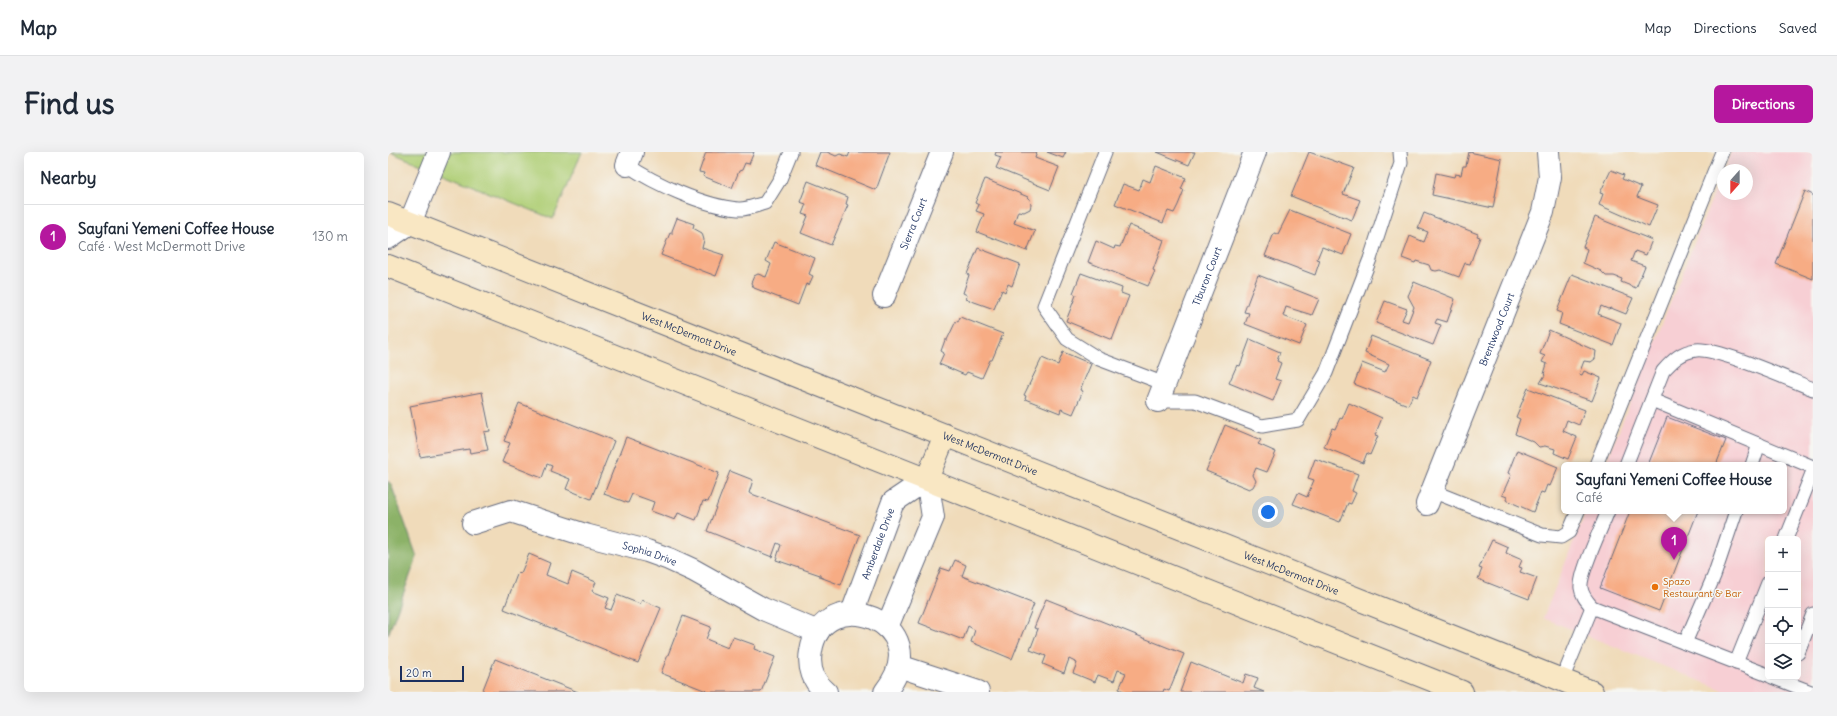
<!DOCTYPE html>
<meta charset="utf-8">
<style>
:root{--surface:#fff;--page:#f2f2f3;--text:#1f2937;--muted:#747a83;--line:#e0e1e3;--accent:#b5179e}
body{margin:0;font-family:Delius,sans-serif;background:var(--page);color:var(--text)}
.controls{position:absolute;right:12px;bottom:12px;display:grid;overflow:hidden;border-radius:6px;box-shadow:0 4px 16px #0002}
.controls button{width:36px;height:36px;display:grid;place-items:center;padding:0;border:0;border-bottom:1px solid var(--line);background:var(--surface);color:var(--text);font:20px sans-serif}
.compass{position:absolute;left:1329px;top:12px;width:36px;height:36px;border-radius:50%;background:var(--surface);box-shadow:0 4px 16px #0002;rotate:201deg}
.scale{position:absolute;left:12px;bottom:10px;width:64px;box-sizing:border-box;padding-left:4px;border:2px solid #1b2f5e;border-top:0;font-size:11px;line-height:14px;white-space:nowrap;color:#1b2f5e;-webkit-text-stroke:3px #f6f6f2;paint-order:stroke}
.you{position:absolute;left:880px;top:360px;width:14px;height:14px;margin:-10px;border:3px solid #fff;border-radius:50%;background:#1a73e8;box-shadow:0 0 0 6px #1a73e833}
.badge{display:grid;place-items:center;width:26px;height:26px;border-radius:50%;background:var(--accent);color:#fff;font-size:13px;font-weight:700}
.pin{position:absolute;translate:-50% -33px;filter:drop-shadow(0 1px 2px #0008)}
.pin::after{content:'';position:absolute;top:21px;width:14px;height:12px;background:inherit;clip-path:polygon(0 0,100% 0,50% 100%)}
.popup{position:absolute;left:1173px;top:310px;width:226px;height:52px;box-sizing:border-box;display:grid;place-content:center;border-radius:6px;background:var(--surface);filter:drop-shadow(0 1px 3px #0005);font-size:13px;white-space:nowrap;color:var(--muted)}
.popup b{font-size:15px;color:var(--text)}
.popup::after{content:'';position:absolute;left:50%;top:100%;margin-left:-8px;border:8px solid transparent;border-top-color:var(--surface)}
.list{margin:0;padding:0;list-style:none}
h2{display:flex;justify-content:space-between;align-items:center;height:52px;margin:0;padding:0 16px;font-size:17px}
h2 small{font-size:13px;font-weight:400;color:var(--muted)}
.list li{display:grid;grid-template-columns:26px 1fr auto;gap:12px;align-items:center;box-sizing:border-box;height:64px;padding:0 16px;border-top:1px solid var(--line)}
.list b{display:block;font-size:15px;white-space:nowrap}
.list p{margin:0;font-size:13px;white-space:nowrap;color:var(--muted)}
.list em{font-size:13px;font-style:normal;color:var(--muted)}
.icon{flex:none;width:22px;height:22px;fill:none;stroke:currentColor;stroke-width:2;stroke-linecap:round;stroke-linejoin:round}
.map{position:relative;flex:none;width:1425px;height:540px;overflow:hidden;border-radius:6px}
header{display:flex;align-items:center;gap:24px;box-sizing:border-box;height:56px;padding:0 20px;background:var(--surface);border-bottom:1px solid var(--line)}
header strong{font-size:19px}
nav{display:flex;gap:22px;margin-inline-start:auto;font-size:14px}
.intro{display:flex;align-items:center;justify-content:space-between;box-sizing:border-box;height:96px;padding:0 24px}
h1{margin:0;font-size:28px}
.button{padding:10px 18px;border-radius:6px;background:var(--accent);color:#fff;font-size:14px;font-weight:700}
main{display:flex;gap:24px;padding:0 24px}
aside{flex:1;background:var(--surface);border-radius:6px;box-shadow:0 4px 16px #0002}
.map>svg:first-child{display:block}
</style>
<header>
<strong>Map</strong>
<nav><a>Map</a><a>Directions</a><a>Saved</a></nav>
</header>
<div class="intro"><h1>Find us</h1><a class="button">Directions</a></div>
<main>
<aside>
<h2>Nearby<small></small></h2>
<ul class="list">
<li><span class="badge">1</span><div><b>Sayfani Yemeni Coffee House</b><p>Café · West McDermott Drive</p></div><em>130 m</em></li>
</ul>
</aside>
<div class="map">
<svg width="1425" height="540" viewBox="0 0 1425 540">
<rect width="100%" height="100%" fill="#f6f6f2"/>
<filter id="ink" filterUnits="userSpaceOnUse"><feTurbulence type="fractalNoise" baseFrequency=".025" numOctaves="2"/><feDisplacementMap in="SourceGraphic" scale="8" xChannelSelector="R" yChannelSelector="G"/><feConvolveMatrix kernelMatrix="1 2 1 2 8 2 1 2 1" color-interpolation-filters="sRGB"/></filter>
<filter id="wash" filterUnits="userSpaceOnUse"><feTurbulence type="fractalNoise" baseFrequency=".012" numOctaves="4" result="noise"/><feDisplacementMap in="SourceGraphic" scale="16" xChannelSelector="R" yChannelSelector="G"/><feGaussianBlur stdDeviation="0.9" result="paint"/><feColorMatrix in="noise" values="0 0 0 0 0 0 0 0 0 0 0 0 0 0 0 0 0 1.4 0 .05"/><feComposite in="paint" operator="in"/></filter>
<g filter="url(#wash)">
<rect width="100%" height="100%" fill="#f0dbba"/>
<path fill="#f7cfd4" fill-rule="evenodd" d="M1343 0H1425V540H1340L1155 466 1198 359H1396V313H1217L1335 19V42H1359V18H1336ZM1380 387H1410V525H1380Z"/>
<polygon fill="#b0cf77" stroke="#667f6a" points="2,0 194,0 165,67"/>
<polygon fill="#8cb268" stroke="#547063" points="0,329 3,332 29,405 0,483"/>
<g id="blocks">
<g fill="#f7ac84">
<polygon points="318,0 366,0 361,12 357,11 354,18 351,19 344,36 315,24 316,21 311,20"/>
<polygon points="432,0 439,0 448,4 452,2 460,5 462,0 502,0 488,38 427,13"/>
<polygon points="608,0 649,0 647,6 671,15 662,38 608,16 613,5 607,3"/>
<polygon points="659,0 678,0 675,6"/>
<polygon points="769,0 807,0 801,13"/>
<polygon points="921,0 966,16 955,42 972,48 964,68 923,53 923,52 903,44"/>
<polygon points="1081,0 1114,7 1105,56 1044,43 1048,21 1066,25 1067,22 1073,23 1075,14 1078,14"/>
<polygon points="768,14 798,26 793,37 796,38 790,53 786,61 780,59 775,71 727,52 735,32 751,38 755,27 762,30"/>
<polygon points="1223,18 1236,23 1234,27 1253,35 1249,45 1270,53 1261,75 1211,53 1215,42 1212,41"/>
<polygon points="597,27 640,45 642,47 643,53 642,57 636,60 630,59 626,71 647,79 639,99 589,80 596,62 588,59 591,53 587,51"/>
<polygon points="420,29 460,45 458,52 460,53 443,93 413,81 420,64 414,62 418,52 412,50"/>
<polygon points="1417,39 1425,43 1425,127 1388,112"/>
<polygon points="902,58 963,82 955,103 934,95 929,107 932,108 927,123 877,104 886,81 890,82"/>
<polygon points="1036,61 1090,82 1089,84 1092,85 1082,112 1077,111 1071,125 1052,118 1048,119 1043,118 1041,113 1028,109 1027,111 1014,106 1022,84 1036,90 1040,80 1030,76"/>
<polygon points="1207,65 1264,88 1258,103 1247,99 1243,109 1257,114 1248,136 1233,130 1234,127 1226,124 1218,124 1213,119 1195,111 1199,97 1195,95"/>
<polygon points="289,66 306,72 305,76 314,81 316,88 314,96 336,103 328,124 273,103 282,81 284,82 284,79"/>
<polygon points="741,73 776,88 765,118 767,119 760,134 700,110 708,89 726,97 727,94 732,95"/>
<polygon points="386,90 427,106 421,122 425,124 421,133 418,132 410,153 366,136 363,131 366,124 370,122 378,125 383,112 378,109"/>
<polygon points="590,96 632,112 624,134 620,132 617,140 614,138 606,157 578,147 579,143 575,141 581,123 579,122"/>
<polygon points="693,121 734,136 733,141 741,144 724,188 678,169 688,143 685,141"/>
<polygon points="1184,122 1245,146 1238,162 1223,156 1220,157 1213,154 1210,162 1233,171 1225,193 1171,172 1174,161 1169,159"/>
<polygon points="870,123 931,147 924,163 898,155 895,164 919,173 911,193 857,172 861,161 856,160"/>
<polygon points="1026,130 1067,147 1059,170 1049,167 1047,171 1053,173 1045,193 988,171 997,149 1019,157 1014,168 1020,170 1026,155 1020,144"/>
<polygon points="572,165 615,182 604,208 602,208 594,226 579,220 577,223 551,212 556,201 553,199 557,188 559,188 568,169 570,170"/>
<polygon points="1161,178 1208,199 1207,207 1203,210 1196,209 1191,222 1194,223 1196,219 1213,226 1204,249 1152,231 1157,223 1156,222 1159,212 1154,210 1157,204 1152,202"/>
<polygon points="983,184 1043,208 1029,245 1025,243 1020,253 966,232 974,211 997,220 1001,212 977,201"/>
<polygon points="862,187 892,200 889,209 893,211 887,227 893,229 885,249 841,231 849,213 852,214"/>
<polygon points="675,200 703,212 692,238 695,239 685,262 673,257 672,261 637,247 638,244 636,243 654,206 670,213"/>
<polygon points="1140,236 1197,258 1191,273 1179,268 1175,279 1189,285 1180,307 1166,301 1167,297 1157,294 1151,295 1146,290 1127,282 1132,267 1128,265"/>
<polygon points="94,240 102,279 96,280 100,298 82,301 81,297 32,305 22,254"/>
<polygon points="131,251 226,289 203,347 178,337 182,327 162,319 164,314 159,312 154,326 114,310 122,291 116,289"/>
<polygon points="961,251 994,266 987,283 990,284 982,303 979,301 975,311 936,295 944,276 947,277 952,266 954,267"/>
<polygon points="1279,265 1338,288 1328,313 1260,313"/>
<polygon points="837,273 873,288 870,292 888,300 879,320 868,316 865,323 868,329 865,335 861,337 818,319"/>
<polygon points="238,285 331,321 320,350 315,349 308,368 290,361 287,368 263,359 266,350 244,342 240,351 216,342"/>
<polygon points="1129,298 1170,315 1162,334 1159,333 1156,341 1153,340 1145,360 1118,348 1119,345 1114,343 1123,323 1120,321"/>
<polygon points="927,307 970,322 964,339 968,341 963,352 960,351 952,370 905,352 910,341 919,345 926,328 920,326"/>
<polygon points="342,319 365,328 361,341 472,383 453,433 432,425 432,423 388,408 393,393 389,391 384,405 319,379"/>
<polygon points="1242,359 1310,359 1271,459 1212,436"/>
<polygon points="1104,388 1120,395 1118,401 1134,408 1131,415 1134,416 1132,420 1149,426 1141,447 1090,427 1094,417 1091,416"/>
<polygon points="141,402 162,411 158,423 180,432 184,420 208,430 204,439 221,446 217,456 223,458 229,443 252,452 254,448 273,456 250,511 116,457 130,420 133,421"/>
<polygon points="567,408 578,413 574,424 646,452 624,507 583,490 587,478 580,474 575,488 531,471 553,416 562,419"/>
<polygon points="658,447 796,502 781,539 776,537 775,540 738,540 731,537 738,521 730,518 726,529 710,523 707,530 685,521 689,511 681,507 676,521 655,512 658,504 642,498 650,477 646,476"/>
<polygon points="295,464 323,475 318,487 340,496 345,485 367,493 366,497 387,505 373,540 321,540 273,521"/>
<polygon points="107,507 190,540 94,540"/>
<polygon points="803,510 855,531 858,522 870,526 866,536 876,540 792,540"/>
</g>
</g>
</g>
<g filter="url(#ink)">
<use href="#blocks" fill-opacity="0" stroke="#666b7e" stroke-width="1"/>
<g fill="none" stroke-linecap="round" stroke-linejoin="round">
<defs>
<g id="service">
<polyline points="717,0 656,154 679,187 711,207 777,232"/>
<path d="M239 13C267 32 316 54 350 57 358 58 369 53 377 51L392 27 403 0"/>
<polyline points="1264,248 1425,315"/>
<polyline points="770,249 807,249 874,274 910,268 938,221 982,107 1013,11 1012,0"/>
<polyline points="1208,313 1334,0"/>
<path d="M1238 313 1275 219C1285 208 1293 200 1308 198 1328 195 1402 228 1425 237"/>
<polyline points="1364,313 1371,292"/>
<polyline points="1044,339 1154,383 1173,385 1181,380 1190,359"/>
<path d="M1220 359C1214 375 1191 422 1193 436 1194 444 1199 449 1204 455L1380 523"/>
<polyline points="1398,387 1425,319"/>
<polyline points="1297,491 1326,424 1348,359"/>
<polyline points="1410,501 1425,462"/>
<polyline points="1348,511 1380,431"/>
<polyline points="1384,525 1423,540"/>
<polyline points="1174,528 1204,455"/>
</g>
<g id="minor">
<polyline points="239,13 244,0"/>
<polyline points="0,86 22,71 51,0"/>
<path id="s1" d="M496 144 554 0"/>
<path id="s2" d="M770 249 867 0"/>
<path id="s3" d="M1039 352 1155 60 1162 25 1160 0"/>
<path id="s4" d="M85 371 123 359 197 383 259 399 281 407 305 418 375 457 430 480"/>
<path id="s5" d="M464 461 505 350 539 327 545 365 499 475"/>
<polyline points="511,514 590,540"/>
<path d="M438 540C425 530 420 515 423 499 434 427 553 470 497 540"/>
</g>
<g id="secondary">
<path id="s6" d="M0 62 1204 540"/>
<polyline points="0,114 1074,540"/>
<polyline points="539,327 557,283"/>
</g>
</defs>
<use href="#service" stroke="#666b7e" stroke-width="15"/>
<use href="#minor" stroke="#666b7e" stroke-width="24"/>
<use href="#secondary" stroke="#666b7e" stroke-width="24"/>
<use href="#service" stroke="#fff" stroke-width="13"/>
<use href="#minor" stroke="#fff" stroke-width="22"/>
<use href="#secondary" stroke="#f9e7c3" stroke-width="22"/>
</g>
</g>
<circle fill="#e8710a" stroke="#f6f6f2" stroke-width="1.5" cx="1267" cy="435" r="4"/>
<g text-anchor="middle" stroke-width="3" stroke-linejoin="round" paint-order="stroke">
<g font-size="10" fill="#1b2f5e" stroke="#f6f6f2">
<text dy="4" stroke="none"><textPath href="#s1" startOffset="78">Sierra Court</textPath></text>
<text dy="4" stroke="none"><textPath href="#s2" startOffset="134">Tiburon Court</textPath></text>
<text dy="4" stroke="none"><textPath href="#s3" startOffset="188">Brentwood Court</textPath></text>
<text dy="4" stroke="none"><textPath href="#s6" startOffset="324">West McDermott Drive</textPath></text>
<text dy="4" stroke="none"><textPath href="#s6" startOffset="648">West McDermott Drive</textPath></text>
<text dy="4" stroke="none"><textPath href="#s5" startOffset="74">Amberdale Drive</textPath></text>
<text dy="4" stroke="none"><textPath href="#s4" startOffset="185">Sophia Drive</textPath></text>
<text dy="4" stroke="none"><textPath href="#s6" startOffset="972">West McDermott Drive</textPath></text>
</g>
<g font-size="10" fill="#c56008" stroke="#f6f6f2" text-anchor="start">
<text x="1275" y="433">Spazo<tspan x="1275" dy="12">Restaurant &amp; Bar</tspan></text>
</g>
</g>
</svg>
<div class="controls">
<button>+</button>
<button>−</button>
<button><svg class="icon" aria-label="locate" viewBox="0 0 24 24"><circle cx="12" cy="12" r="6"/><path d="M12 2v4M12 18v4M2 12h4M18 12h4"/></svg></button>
<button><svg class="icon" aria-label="layers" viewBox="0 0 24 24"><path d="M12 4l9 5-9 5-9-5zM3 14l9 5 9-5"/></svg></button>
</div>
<svg class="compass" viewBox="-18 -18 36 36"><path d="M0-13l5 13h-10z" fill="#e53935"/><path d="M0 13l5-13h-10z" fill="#747a83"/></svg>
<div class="scale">20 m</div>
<div class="you"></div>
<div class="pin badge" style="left:1286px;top:408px">1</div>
<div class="popup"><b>Sayfani Yemeni Coffee House</b>Café</div>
</div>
</main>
